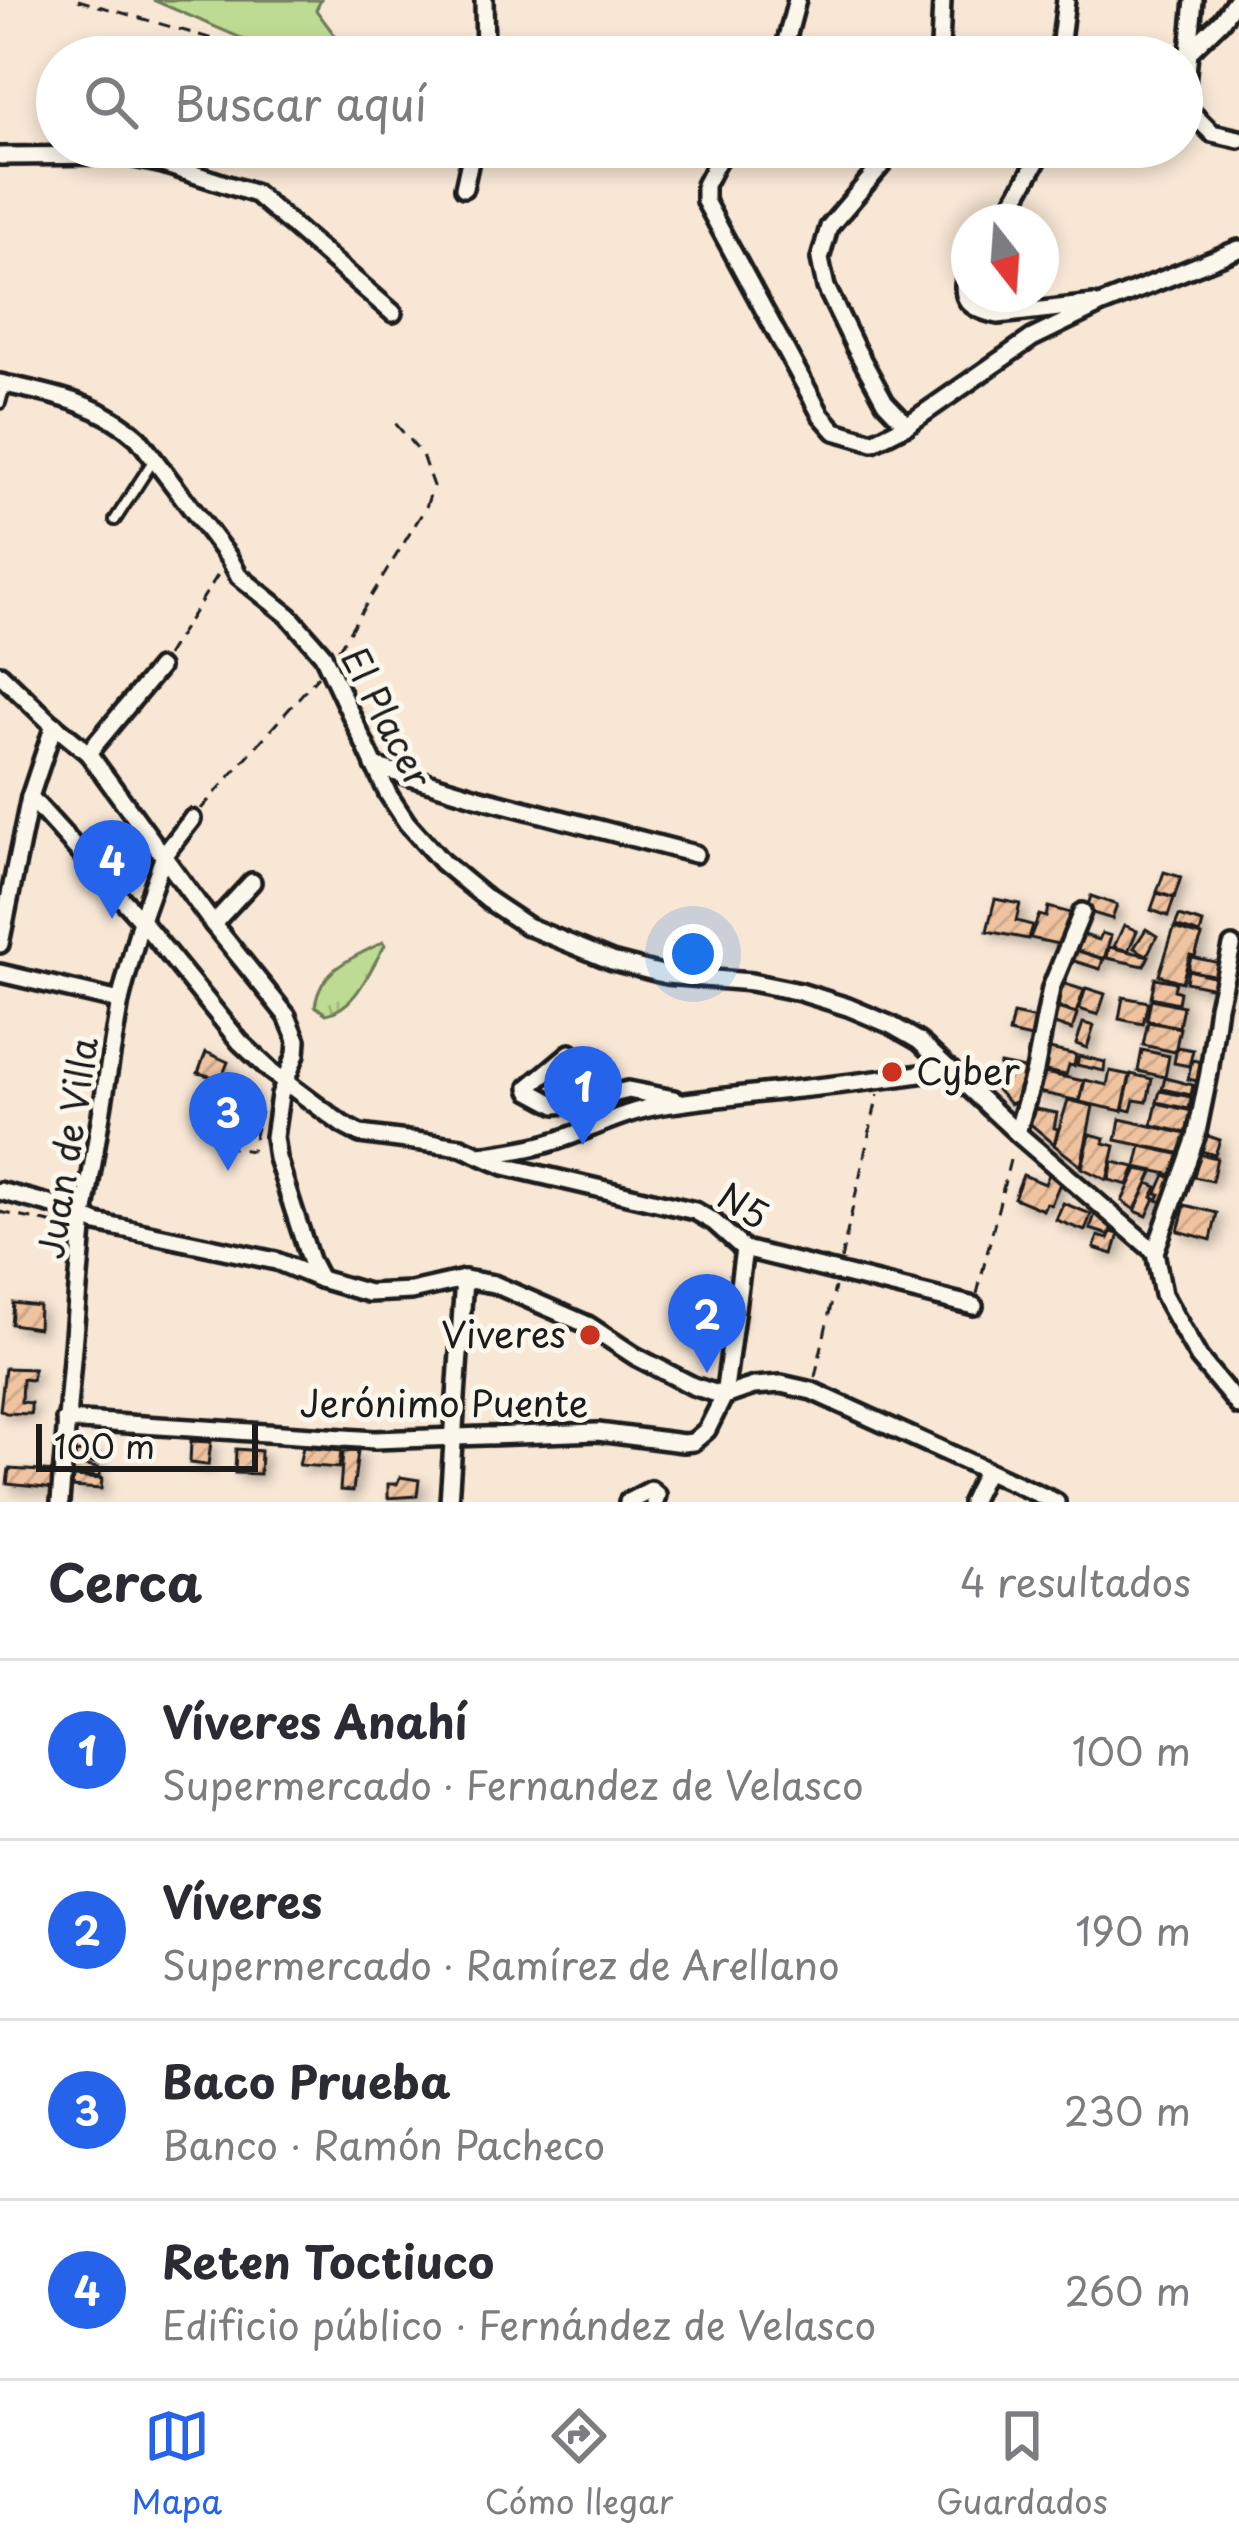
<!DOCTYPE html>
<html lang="es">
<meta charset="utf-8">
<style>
:root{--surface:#fff;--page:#f2f2f3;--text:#2b2b33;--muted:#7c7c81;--line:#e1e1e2;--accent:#2563eb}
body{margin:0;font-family:"Playpen Sans",sans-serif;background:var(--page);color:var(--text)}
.compass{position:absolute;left:951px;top:204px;width:108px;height:108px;border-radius:50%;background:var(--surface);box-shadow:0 6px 18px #0003;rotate:163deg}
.scale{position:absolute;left:36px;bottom:30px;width:222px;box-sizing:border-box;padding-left:12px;border:6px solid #1c1c1c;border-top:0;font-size:33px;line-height:42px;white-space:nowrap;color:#1c1c1c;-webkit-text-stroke:9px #fbf7ec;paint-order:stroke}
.you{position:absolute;left:693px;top:954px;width:42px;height:42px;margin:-30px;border:9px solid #fff;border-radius:50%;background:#1a73e8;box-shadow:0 0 0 18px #1a73e833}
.badge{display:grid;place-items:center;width:78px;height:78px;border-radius:50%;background:var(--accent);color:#fff;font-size:39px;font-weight:700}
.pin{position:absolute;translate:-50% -99px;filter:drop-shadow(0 3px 6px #0008)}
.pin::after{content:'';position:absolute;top:63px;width:42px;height:36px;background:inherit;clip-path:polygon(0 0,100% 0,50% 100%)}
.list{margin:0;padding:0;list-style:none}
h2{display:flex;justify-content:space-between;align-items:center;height:156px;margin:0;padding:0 48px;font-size:51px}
h2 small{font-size:39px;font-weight:400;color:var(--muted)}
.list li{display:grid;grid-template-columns:78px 1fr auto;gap:36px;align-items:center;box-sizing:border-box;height:180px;padding:0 48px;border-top:3px solid var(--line)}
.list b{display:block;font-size:45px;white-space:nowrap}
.list p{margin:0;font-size:39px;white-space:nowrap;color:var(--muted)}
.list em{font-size:39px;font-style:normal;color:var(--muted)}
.icon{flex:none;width:66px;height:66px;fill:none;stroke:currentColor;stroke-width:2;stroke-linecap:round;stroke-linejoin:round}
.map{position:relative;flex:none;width:1239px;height:1502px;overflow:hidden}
.search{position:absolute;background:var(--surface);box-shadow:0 6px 18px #0003;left:36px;right:36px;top:36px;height:132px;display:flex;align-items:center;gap:30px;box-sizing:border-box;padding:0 42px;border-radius:66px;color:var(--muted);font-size:45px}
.sheet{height:876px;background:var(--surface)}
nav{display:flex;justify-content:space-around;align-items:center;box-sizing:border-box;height:168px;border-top:3px solid var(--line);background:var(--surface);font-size:33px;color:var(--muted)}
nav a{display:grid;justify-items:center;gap:6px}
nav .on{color:var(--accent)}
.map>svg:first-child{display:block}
</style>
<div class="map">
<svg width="1239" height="1502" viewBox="0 0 1239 1502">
<defs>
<pattern id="park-tufts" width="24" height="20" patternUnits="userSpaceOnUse" patternTransform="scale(3)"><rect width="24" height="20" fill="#bedb93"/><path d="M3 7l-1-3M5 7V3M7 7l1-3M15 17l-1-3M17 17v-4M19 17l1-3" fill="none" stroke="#a3bb7e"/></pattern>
<pattern id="building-hatch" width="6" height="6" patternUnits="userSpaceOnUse" patternTransform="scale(3)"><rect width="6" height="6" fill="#f0c3a0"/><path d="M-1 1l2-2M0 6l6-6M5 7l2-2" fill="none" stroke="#cda789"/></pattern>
<filter id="shadow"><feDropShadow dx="5.5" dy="5.5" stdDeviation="6" flood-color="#0004"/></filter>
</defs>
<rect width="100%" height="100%" fill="#f8e7d5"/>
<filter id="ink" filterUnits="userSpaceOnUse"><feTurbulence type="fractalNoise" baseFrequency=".00833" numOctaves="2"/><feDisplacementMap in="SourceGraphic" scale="24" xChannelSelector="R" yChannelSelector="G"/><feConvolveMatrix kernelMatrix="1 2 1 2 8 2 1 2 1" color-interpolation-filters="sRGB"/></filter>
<g filter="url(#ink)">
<polygon fill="#bedb93" stroke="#6d7c58" stroke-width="3" points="153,0 321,0 316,10 339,41 315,57 276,57 239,37"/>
<path fill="url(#park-tufts)" stroke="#6d7c58" stroke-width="3" d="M383 942 385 945C370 969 356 1009 326 1014L315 1006C321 967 351 959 383 942Z"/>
<g fill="url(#building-hatch)" stroke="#1c1c1c" stroke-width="3" filter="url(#shadow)">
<polygon points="1164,872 1181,877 1174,898 1157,892"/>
<polygon points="1157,893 1174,898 1168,916 1151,910"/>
<polygon points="1091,896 1117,905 1112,919 1086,911"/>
<polygon points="995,899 1020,904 1016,921 1032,925 1028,939 987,931"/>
<polygon points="1048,907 1078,915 1067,946 1030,938 1039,915 1046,917"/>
<polygon points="1179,916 1203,923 1200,934 1175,926"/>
<polygon points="1124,925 1137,931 1128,951 1114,947"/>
<polygon points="1174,928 1202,936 1195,956 1190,955 1182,982 1159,975"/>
<polygon points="1146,929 1157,936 1147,955 1134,948"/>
<polygon points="1078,933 1099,940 1102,933 1111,936 1104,959 1073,949"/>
<polygon points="1109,947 1149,956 1144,966 1107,958"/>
<polygon points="1075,950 1103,959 1100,969 1071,960"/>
<polygon points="1191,957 1225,964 1222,977 1188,970"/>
<polygon points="1188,970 1221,978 1219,989 1186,982"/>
<polygon points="1155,978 1176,982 1174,990 1180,992 1178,1003 1151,997"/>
<polygon points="1062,983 1084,990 1076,1013 1054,1006"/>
<polygon points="1086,988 1105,994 1098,1015 1079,1009"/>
<polygon points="1123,997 1148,1002 1143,1024 1119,1019"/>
<polygon points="1151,999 1183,1006 1179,1027 1147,1020"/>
<polygon points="1057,1008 1077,1014 1072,1030 1052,1023"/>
<polygon points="1013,1014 1041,1020 1036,1039 1009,1033"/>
<polygon points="1148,1022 1180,1028 1175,1052 1143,1045"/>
<polygon points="1083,1023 1094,1026 1087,1048 1076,1044"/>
<polygon points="1177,1047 1193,1050 1189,1066 1174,1063"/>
<polygon points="1045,1048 1076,1055 1074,1066 1069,1065 1066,1075 1040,1070"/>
<polygon points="1142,1050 1169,1056 1165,1077 1138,1071"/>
<polygon points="206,1052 228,1062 221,1079 198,1073"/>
<polygon points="1079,1056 1105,1062 1104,1071 1077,1065"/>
<polygon points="1192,1060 1206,1063 1202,1082 1188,1079"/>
<polygon points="1000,1064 1024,1069 1017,1101 1010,1104 989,1081 994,1070 999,1071"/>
<polygon points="1110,1071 1130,1075 1122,1111 1080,1102 1085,1080 1107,1085"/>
<polygon points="1039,1072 1084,1081 1079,1101 1034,1091"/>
<polygon points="1131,1074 1152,1079 1147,1102 1134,1100 1131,1111 1123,1109"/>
<polygon points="1165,1078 1193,1085 1191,1095 1162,1089"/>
<polygon points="1160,1091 1191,1097 1189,1109 1157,1102"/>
<polygon points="1068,1100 1093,1106 1081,1166 1054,1145"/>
<polygon points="1157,1103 1196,1112 1191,1134 1152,1125"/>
<polygon points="1031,1108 1057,1113 1054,1128 1058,1129 1054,1144 1028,1122"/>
<polygon points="1120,1119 1186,1134 1183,1154 1116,1140"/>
<polygon points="1090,1134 1105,1138 1104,1143 1115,1146 1107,1180 1082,1168"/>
<polygon points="1205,1135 1220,1140 1215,1155 1201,1151"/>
<polygon points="1141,1146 1182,1155 1178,1176 1136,1167"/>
<polygon points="1199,1154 1217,1158 1212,1181 1194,1177"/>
<polygon points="1113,1162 1135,1167 1128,1185 1109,1180"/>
<polygon points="1051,1169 1063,1176 1051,1205 1046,1203 1043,1210 1014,1198 1023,1175 1045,1184"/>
<polygon points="1137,1169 1153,1172 1135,1210 1122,1201"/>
<polygon points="1165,1175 1178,1181 1167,1204 1157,1200 1160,1194 1157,1193"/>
<polygon points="1148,1183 1157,1187 1152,1197 1155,1198 1147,1216 1135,1211"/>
<polygon points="1063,1203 1091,1214 1085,1231 1056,1220"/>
<polygon points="1185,1205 1217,1213 1211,1240 1178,1231"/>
<polygon points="1095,1214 1114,1220 1109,1235 1090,1229"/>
<polygon points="1111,1232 1119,1234 1113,1254 1094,1248 1098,1236 1108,1239"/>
<polygon points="13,1303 39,1306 38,1328 11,1324"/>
<polygon points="5,1368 34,1369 32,1380 22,1379 21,1402 31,1403 31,1414 6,1413 0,1410"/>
<polygon points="191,1441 211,1442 208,1465 190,1463"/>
<polygon points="303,1447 341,1451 339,1468 299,1465"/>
<polygon points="236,1449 261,1451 260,1474 235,1473"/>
<polygon points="358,1451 353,1491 340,1490 343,1452"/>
<polygon points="75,1452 100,1454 98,1463 76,1462"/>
<polygon points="74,1464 98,1468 100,1477 73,1475"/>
<polygon points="9,1469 57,1472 56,1489 7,1484"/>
<polygon points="73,1477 102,1479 101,1489 72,1487"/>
<polygon points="400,1477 419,1480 417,1496 388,1498 388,1484 397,1484"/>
</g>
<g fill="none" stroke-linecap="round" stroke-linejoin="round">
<defs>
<g id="lane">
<polyline points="0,403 5,386"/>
<polyline points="115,520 153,461"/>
</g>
<g id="street">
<polyline points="484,0 485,57"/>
<polyline points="1194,0 1185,94 1189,110 1212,133 1239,139"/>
<polyline points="1190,51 1221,21 1236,0"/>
<polyline points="782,57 797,0"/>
<polyline points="937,57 940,48 942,0"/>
<polyline points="1059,57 1066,0"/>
<polyline points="725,147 705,185 705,201 821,415 835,431 873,442 907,425 1032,338 1102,304 1239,249"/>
<polyline points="897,147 829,227 820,259 826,287 855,347 885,402 907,425"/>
<polyline points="0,156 120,155 163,164 256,194 393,313"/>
<polyline points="464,188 473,147"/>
<polyline points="1002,222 1045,147"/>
<path d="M969 264C958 296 964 308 998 315L1094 304"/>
<path d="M0 383C50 394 99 402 138 438L229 558 239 576 289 616 323 655 388 794 407 823 442 862 488 900 527 926 612 961 666 975 751 982 800 992 848 1007 891 1025 919 1041 1017 1133 1155 1252 1163 1294 1175 1316 1199 1358 1239 1406"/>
<polyline points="0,674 49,721 88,753 213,924 287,1016 297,1040 296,1054 280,1095 274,1137 277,1158 310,1260 320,1279"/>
<polyline points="88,753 159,668"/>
<polyline points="374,766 477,797 695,854"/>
<polyline points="30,797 141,920 240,1042 272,1072 343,1125 360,1134 461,1147 504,1166 695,1211 714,1222 744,1249 974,1306"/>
<polyline points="213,924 252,882"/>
<polyline points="0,944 30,797 54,725"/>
<polyline points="0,973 120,1001"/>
<polyline points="570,1053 529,1087 530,1091 556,1105 579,1103 628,1090 674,1099"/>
<polyline points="1017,1133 1035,1071 1051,988 1082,912"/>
<path d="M486 1155C514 1151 541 1147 567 1137 599 1125 630 1110 664 1105 760 1091 855 1086 950 1069"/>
<polyline points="0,1191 64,1208 97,1223 276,1261 320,1279 368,1293 411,1291 464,1279 494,1284 588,1325 635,1356 693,1386 724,1396 754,1386 781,1384 812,1391 1056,1502"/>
<polyline points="1155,1252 1196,1137 1209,1073 1218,1006 1232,946"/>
<polyline points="65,1420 375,1440 598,1432 683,1443 693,1442 707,1430 724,1396 744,1249"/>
<polyline points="60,1502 84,1217 120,1001 141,920 164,855 192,819"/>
<polyline points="449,1502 464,1279"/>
<polyline points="628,1502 651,1490 657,1495 655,1502"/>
<polyline points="971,1502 986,1471"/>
</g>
</defs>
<use href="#lane" stroke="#1c1c1c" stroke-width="16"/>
<use href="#street" stroke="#1c1c1c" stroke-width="24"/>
<g stroke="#1c1c1c" stroke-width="3" stroke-dasharray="12 9" stroke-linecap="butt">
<polyline points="78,0 251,50 259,57"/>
<polyline points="338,650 426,507 433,486 422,455 395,423"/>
<polyline points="166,656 219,573"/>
<polyline points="201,809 318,676"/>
<polyline points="222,1146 251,1151 261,1112"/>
<polyline points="0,1212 64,1226 63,1232"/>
<polyline points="841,1260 878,1094"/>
<polyline points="977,1294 1012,1152"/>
<polyline points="815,1377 835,1287"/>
</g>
<use href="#lane" stroke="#fbf7ec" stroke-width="8"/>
<use href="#street" stroke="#fbf7ec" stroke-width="15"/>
</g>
</g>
<g fill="#c8321e" stroke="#fbf7ec" stroke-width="4.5">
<circle cx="892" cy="1072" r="12"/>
<circle cx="590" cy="1335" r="12"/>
</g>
<g text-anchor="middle" stroke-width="10" stroke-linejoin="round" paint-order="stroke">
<g font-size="36" fill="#1c1c1c" stroke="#fbf7ec">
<text transform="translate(386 718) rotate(63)" y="13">El Placer</text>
<text transform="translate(68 1148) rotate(-81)" y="13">Juan de Villa</text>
<text transform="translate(743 1206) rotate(31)" y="13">N5</text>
<text x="444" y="1417">Jerónimo Puente</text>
</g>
<g font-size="36" fill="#1c1c1c" stroke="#fbf7ec" text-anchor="start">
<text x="916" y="1085">Cyber</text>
<text x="566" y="1348" text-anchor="end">Viveres</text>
</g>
</g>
</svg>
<svg class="compass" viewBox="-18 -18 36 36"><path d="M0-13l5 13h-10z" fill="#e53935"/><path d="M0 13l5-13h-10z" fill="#7c7c81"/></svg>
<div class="scale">100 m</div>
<div class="you"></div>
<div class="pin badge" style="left:583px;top:1145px">1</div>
<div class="pin badge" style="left:707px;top:1373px">2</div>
<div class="pin badge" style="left:228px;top:1171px">3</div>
<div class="pin badge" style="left:112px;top:919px">4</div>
<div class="search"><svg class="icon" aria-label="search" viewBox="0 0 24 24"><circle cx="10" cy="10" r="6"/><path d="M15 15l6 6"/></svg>Buscar aquí</div>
</div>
<section class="sheet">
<h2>Cerca<small>4 resultados</small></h2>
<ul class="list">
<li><span class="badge">1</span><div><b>Víveres Anahí</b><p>Supermercado · Fernandez de Velasco</p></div><em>100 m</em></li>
<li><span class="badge">2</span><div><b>Víveres</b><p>Supermercado · Ramírez de Arellano</p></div><em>190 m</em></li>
<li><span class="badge">3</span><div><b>Baco Prueba</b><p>Banco · Ramón Pacheco</p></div><em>230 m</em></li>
<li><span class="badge">4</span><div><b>Reten Toctiuco</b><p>Edificio público · Fernández de Velasco</p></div><em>260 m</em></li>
</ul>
</section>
<nav>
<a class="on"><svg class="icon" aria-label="map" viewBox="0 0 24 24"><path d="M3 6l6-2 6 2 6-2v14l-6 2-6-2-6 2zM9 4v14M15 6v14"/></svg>Mapa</a>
<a><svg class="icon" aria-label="directions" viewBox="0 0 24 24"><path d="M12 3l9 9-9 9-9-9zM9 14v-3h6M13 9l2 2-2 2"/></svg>Cómo llegar</a>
<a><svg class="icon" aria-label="saved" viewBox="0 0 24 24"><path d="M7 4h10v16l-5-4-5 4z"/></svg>Guardados</a>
</nav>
